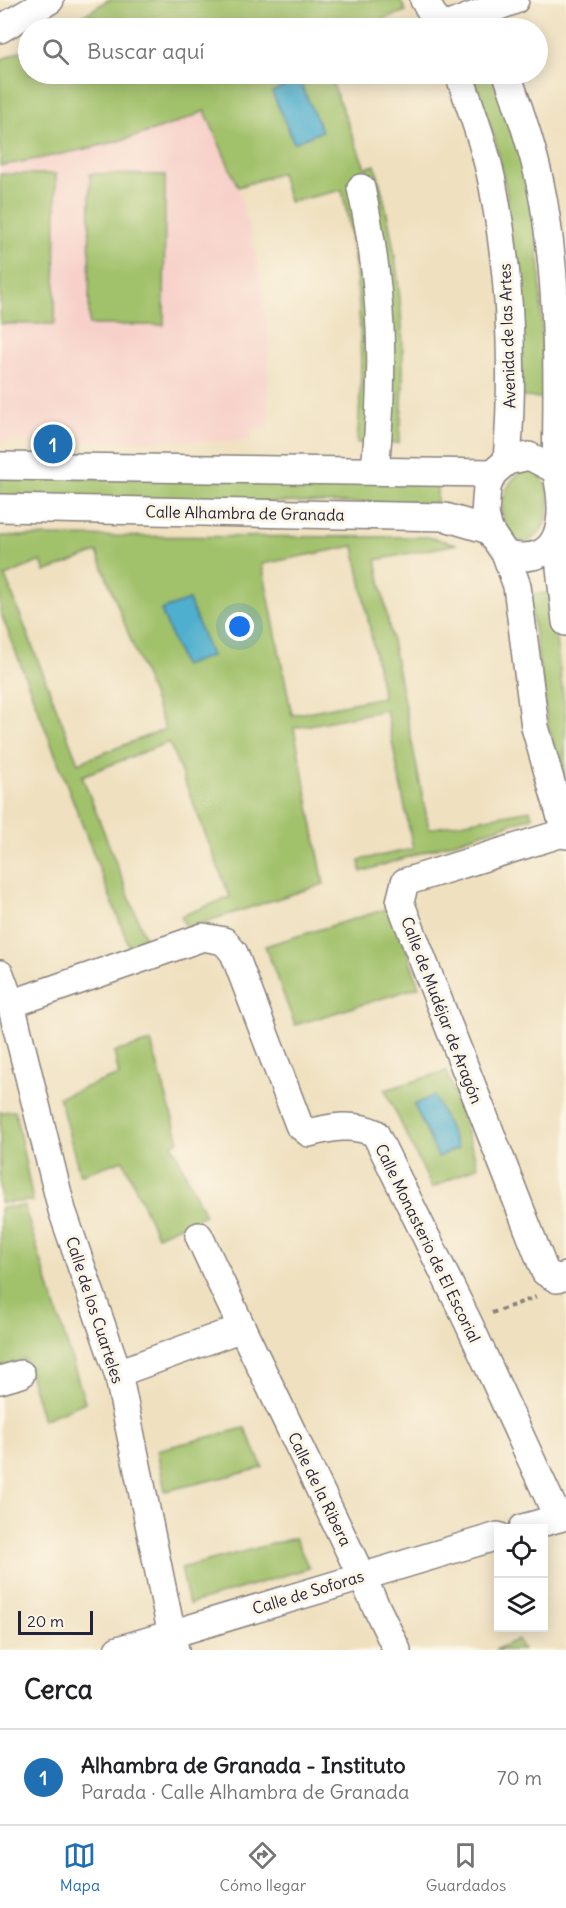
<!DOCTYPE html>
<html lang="es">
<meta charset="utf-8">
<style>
:root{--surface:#fff;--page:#f2f2f2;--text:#202124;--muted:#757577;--line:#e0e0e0;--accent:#1f6fb2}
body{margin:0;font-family:Delius,sans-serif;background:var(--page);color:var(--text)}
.controls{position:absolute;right:18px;bottom:18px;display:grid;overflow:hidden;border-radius:0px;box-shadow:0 3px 15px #0003}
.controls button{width:54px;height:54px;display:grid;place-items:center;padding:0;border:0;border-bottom:2px solid var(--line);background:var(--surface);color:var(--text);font:30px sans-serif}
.scale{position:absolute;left:18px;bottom:15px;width:75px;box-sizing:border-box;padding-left:6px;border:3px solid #22223b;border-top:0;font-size:16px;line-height:21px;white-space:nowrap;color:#22223b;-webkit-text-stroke:4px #fcf5e5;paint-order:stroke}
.you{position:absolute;left:240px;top:627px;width:21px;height:21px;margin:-15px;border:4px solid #fff;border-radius:50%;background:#1a73e8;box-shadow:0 0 0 9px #1a73e833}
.badge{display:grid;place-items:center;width:39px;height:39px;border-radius:50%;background:var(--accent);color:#fff;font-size:20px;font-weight:700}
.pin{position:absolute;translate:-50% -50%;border:3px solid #fff;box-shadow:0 2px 6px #0006}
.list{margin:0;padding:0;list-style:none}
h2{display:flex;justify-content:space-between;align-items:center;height:78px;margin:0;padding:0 24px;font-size:26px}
h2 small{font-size:20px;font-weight:400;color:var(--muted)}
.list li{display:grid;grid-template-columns:39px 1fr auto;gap:18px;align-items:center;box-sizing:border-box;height:96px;padding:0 24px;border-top:2px solid var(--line)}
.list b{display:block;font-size:22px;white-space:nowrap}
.list p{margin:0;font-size:20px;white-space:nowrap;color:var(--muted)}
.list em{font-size:20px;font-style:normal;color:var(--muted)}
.icon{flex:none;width:33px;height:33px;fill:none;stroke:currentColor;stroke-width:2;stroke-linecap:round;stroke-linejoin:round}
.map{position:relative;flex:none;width:566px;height:1650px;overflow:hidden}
.search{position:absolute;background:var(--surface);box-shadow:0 3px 15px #0003;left:18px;right:18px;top:18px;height:66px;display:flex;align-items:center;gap:15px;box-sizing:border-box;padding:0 21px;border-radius:33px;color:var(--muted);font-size:22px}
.sheet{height:174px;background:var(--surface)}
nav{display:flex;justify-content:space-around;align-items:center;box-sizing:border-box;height:84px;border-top:2px solid var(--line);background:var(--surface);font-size:16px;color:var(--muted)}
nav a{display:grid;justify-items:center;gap:3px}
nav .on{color:var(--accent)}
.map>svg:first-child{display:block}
</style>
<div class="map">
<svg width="566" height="1650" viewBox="0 0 566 1650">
<rect width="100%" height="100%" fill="#fcf5e5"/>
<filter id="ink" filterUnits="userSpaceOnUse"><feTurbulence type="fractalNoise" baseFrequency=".0167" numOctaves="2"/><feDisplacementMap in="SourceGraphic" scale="12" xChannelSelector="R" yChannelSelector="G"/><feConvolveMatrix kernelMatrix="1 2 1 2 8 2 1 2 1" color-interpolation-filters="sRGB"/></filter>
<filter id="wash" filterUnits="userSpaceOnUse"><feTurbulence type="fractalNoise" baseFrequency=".008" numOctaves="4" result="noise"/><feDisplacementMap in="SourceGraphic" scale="24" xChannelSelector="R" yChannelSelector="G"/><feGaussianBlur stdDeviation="1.35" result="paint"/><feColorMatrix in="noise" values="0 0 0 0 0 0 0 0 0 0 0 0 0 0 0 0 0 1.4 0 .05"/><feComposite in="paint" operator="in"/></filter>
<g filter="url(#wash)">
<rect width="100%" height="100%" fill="#efe0bf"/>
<polygon fill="#f7d1c9" points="205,111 238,187 257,258 268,332 268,428 250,428 250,441 0,441 0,166 167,126"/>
<g fill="#a1c16a" stroke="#627252" stroke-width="1.5" fill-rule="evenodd">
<polygon points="108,0 400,0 406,11 359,28 64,28"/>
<path d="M28 48V74H329L365 168 375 165C401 257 409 348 399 443H357C365 357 361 274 342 190L289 202 281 173 238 187 205 111C141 140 69 153 0 166V60Z"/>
<polygon points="472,74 496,74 529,185 540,268 544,398 523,397 506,189 495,140"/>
<polygon points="0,174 56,174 55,324 0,324"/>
<polygon points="90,174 165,175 164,325 89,325"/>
<path d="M528 470C560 477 554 536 523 543 492 535 498 477 528 470Z"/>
<polygon points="0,477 437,482 437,504 0,499"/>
<path d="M0 536 428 537 457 544 376 560 429 829 530 810 532 817 361 872 359 860 413 849 386 710 294 728 324 884 186 928 181 916 230 897 169 742 82 776 146 940 129 946 0 611ZM354 546 383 697 292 715 262 564ZM97 552 165 729 78 763 5 576 41 561 45 572Z"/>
<polygon points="550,593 566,718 564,782 548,724 529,594"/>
<polygon points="393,907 419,987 295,1025 265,946"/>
<polygon points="151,1042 179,1141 172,1144 205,1215 157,1236 123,1160 80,1175 59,1097 119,1075 114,1052"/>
<polygon points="447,1071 478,1166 432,1188 385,1090"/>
<polygon points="15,1111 33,1201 0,1203 0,1112"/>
<polygon points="24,1206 85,1402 43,1420 25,1359 0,1367 0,1208"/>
<polygon points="245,1428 263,1468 165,1491 157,1450"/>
<polygon points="295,1538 309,1568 189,1604 181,1568"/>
<polygon points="518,1639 523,1650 495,1650"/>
</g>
<g fill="#4fafce" stroke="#386884" stroke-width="1.5">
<polygon points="299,80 322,131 294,143 272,92"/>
<polygon points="189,600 211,656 183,666 161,610"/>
<polygon points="434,1095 458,1148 438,1157 414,1105"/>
</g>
</g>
<g filter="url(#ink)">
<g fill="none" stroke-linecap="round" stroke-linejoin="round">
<defs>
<g id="minor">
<polyline points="424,0 441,28"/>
<polyline points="441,28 515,0"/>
<polyline points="0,29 50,0"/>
<path d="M459 74C472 112 487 151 494 192 511 280 514 371 507 461"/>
<path d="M507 74C519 109 532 145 540 183 559 274 558 377 556 470"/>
<path d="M361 188C383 289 385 367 375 470"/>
<polyline points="0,466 493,473"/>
<polyline points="0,508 445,517 489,530"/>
<polyline points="557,540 566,622"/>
<path d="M506 555C566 568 566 514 556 470L529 456 507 461 493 473 487 487 485 514 489 530 506 555 517 586 535 727 566 835"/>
<polyline points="566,832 405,882 400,902 545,1272 557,1279 566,1276"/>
<polyline points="0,974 11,1004 62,1210 118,1373 175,1650"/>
<path d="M11 1004 203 937 224 941 234 953 299 1125 309 1133C331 1127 353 1123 375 1133L468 1322 558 1518"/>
<polyline points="199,1236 242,1328"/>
<polyline points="118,1373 242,1328 397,1650"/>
<polyline points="0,1380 21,1374"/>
<polyline points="523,1528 566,1516"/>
<polyline points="118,1650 498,1536"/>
</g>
</defs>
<use href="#minor" stroke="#88817d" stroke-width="30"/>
<polyline stroke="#88817d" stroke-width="4" stroke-dasharray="4.5 4.5" stroke-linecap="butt" points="492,1313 536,1297"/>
<use href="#minor" stroke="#fff" stroke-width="27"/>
</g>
</g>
<g text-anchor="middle" stroke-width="6" stroke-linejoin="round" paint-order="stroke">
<g font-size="16" fill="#22223b" stroke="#fcf5e5">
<text transform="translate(507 336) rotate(-92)" y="6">Avenida de las Artes</text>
<text transform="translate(245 513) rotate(1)" y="6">Calle Alhambra de Granada</text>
<text transform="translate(442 1010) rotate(69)" y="6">Calle de Mudéjar de Aragón</text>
<text transform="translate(428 1243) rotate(64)" y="6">Calle Monasterio de El Escorial</text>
<text transform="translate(95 1310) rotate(72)" y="6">Calle de los Cuarteles</text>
<text transform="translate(320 1489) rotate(64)" y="6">Calle de la Ribera</text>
<text transform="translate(308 1592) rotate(-17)" y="6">Calle de Soforas</text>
</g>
</g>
</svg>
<div class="controls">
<button><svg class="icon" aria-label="locate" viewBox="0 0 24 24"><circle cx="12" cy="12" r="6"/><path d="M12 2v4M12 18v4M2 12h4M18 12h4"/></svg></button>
<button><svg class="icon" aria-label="layers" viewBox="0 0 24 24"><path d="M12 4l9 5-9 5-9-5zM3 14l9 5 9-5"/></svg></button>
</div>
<div class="scale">20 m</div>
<div class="you"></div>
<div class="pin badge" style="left:53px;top:444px">1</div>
<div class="search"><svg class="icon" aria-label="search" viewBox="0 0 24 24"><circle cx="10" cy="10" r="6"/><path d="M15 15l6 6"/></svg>Buscar aquí</div>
</div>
<section class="sheet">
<h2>Cerca<small></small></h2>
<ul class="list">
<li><span class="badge">1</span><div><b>Alhambra de Granada - Instituto</b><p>Parada · Calle Alhambra de Granada</p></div><em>70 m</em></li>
</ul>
</section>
<nav>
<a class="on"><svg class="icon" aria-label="map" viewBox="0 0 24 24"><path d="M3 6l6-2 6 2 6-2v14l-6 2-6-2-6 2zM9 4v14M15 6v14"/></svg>Mapa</a>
<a><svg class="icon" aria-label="directions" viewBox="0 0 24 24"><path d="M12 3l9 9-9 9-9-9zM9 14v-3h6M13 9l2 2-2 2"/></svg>Cómo llegar</a>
<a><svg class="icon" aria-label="saved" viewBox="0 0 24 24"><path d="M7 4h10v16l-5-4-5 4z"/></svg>Guardados</a>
</nav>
